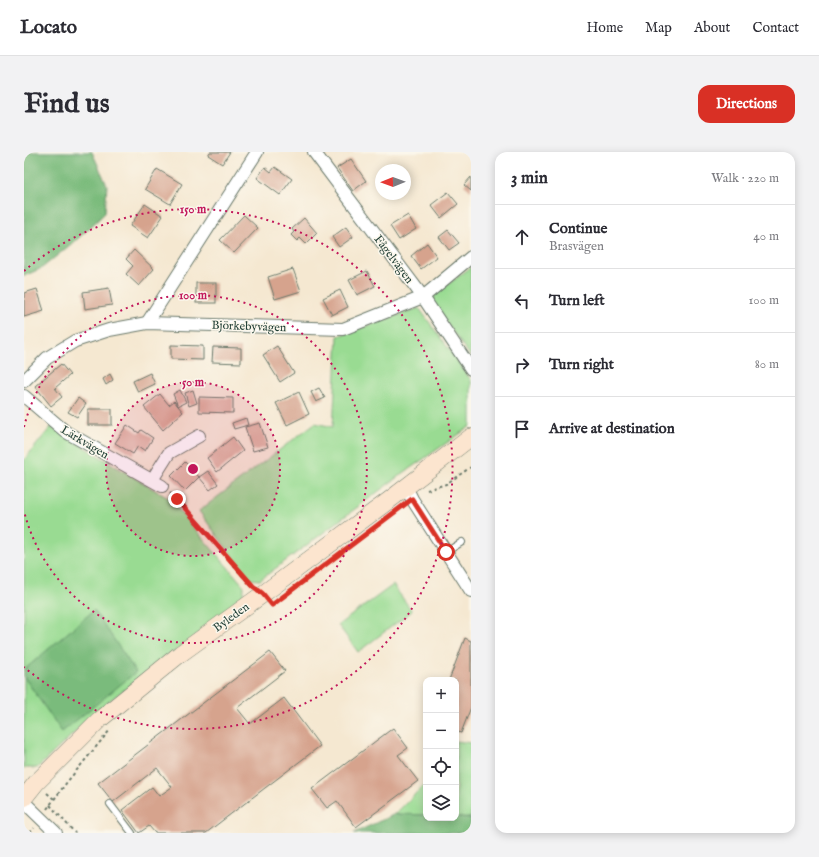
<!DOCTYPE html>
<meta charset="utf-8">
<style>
:root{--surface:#fff;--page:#f2f2f3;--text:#2b2b33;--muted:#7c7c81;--line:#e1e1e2;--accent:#d93025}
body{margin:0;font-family:"IM FELL English",serif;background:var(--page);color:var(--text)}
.controls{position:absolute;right:12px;bottom:12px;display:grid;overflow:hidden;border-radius:8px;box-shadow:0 2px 10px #0003}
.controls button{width:36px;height:36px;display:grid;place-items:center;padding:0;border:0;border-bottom:1px solid var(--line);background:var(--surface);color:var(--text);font:20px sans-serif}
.compass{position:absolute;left:351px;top:12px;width:36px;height:36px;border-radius:50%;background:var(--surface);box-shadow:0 2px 10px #0003;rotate:269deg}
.stop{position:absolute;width:12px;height:12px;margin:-9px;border:3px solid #d93025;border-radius:50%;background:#fff}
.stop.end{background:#d93025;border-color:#fff;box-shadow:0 1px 4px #0008}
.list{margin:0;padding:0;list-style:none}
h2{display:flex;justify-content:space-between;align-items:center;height:52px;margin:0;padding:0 16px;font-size:17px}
h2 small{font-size:13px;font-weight:400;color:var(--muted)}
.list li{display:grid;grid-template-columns:26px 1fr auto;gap:12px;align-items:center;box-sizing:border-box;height:64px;padding:0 16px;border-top:1px solid var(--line)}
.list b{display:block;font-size:15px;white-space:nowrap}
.list p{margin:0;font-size:13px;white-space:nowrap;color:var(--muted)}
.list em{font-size:13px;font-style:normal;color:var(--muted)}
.icon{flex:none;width:22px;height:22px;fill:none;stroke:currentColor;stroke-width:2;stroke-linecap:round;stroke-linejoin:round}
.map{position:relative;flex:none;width:447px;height:681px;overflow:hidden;border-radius:12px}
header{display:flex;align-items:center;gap:24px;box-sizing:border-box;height:56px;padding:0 20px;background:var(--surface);border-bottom:1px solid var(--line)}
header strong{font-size:19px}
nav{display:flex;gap:22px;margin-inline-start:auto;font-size:14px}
.intro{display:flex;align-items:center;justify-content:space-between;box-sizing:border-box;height:96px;padding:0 24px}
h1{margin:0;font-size:28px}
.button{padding:10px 18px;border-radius:12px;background:var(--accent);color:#fff;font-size:14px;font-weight:700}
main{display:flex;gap:24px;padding:0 24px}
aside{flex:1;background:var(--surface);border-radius:12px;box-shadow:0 2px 10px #0003}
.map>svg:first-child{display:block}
</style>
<header>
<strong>Locato</strong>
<nav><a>Home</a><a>Map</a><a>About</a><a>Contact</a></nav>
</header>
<div class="intro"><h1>Find us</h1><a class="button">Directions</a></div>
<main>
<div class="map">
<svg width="447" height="681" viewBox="0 0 447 681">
<rect width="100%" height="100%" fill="#fbf7ec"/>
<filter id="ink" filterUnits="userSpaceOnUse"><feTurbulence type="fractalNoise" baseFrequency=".025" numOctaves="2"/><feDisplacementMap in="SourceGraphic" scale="8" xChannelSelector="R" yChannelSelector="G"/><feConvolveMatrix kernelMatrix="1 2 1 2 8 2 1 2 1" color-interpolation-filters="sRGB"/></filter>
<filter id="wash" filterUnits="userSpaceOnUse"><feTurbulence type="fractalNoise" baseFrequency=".012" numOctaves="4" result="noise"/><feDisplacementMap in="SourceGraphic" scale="16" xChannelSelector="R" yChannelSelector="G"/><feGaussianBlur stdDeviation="0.9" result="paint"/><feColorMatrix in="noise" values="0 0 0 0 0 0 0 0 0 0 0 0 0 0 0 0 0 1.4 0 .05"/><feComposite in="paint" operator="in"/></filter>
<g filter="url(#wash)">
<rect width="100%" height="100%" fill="#f5e8d1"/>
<g fill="#99db92" stroke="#5c8c63">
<polygon points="447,115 447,205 409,152 411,142"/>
<polygon points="395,156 447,228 447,274 375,324 236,428 225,427 175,359 291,271 309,275 314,184"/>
<polygon points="27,275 144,346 220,434 219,448 80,553 13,616 0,616 0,525 38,580 70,459 0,518 0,308"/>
<polygon points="369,433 388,459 334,500 314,473"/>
<polygon points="432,589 447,591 447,668 446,666 432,665"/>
<polygon points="402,631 402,663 371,662"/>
</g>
<g fill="#7abb7c" stroke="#4c7c58">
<polygon points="0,0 68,0 83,33 81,61 57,84 18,116 0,124"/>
<polygon points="70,458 112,520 38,580 0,525 0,518"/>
<polygon points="371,662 402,663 402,666 432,666 432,665 446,666 447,668 447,681 330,681"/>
</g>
<g id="blocks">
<g fill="#d6a38d">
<polygon points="186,0 206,0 198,12 184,3"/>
<polygon points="327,7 342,29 329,39 313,16"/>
<polygon points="241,15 247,20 251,15 268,27 256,43 233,26"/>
<polygon points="133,17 158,32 146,52 121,37"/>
<polygon points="447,25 447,39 440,33"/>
<polygon points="424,40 434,52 417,66 407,53"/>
<polygon points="121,52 139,64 124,86 106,74"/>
<polygon points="220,63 234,76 210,101 196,88"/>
<polygon points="384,63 392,77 375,88 366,74"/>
<polygon points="280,66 293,81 282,92 276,86 273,89 267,83 270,80 268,77"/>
<polygon points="322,75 329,85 315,95 308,85"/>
<polygon points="424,78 435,91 425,98 415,85"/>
<polygon points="403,91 413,105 397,117 387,104"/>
<polygon points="110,98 130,117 115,134 102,122 109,114 102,107"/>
<polygon points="269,117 277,139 251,147 244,125"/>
<polygon points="343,119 351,134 333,143 325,128"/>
<rect x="172" y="131" width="20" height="20"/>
<polygon points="85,136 88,153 61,157 59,140"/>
<polygon points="13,137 20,159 0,165 0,141"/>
<polygon points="316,138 324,155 308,163 299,146"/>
<polygon points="147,193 179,194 179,208 147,207"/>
<polygon points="253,194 270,221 256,230 239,203"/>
<polygon points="189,195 217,196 217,211 188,210"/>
<polygon points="37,212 46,223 31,236 38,245 27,254 11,234"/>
<polygon points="126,221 131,232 114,240 109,229"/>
<polygon points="86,222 89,228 82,233 79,227"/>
<polygon points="295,236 301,246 292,250 287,240"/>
<polygon points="156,238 162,250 154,254 159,260 139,278 120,255 136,242 145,253 150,249 154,254 149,242"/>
<polygon points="169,238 173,251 165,254 161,241"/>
<polygon points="275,240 285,262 263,273 252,251"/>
<polygon points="175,245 209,246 209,261 175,260"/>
<polygon points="54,246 62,252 53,265 44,260"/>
<rect x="64" y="257" width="24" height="16"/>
<polygon points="222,266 224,273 210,277 208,271"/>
<polygon points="236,271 244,295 229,299 221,275"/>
<polygon points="103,273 115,281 117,278 129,286 121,299 114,294 109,302 91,291"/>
<polygon points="209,285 219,299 193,320 183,306"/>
<polygon points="161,310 175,325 161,339 147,324"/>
<polygon points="184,319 194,332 186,338 175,325"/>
<polygon points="441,486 447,489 447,555 437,581 432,579 432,528 425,528"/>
<polygon points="246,500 261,519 213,556 226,572 260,546 296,594 182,681 131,681 125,674 115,681 98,658 128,635 135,644 148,635 133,616 89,650 74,631"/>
<polygon points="369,576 384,596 374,603 394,629 332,675 313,649 303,656 288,637"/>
</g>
</g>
</g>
<g filter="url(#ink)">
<use href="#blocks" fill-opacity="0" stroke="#6a796b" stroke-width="1"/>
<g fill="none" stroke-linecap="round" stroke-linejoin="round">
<defs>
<g id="lane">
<polyline points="422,400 438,390"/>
<polyline points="86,652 108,681"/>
</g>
<g id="street">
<polyline points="290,0 399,145 447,217"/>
<polyline points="123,171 233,0"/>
<polyline points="0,229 23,206 51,189 85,178 123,171 319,177 399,145 447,105"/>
<polyline points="0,244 42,280 138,334"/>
<polyline points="128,328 145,301 175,284"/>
<polyline points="382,335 388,347 447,439"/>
<polyline points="0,650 32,681"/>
</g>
<polyline id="secondary" points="0,646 12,631 75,568 156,502 239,442 368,346 447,285"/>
</defs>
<use href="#lane" stroke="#6a796b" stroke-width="8"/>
<use href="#street" stroke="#6a796b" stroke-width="14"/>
<use href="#secondary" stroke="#6a796b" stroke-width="18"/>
<g stroke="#6a796b" stroke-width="2" stroke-dasharray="3 3" stroke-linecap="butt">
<polyline points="403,338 422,332 447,315"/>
<polyline points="146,341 153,347 228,434"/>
<polyline points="23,641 30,647"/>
<polyline points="26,653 51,681"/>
<polyline points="23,657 43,630 86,578"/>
<polyline points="6,681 10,676"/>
</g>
<use href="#lane" stroke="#fff" stroke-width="6"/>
<use href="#street" stroke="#fff" stroke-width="12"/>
<use href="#secondary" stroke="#fce5cf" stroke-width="17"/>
</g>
</g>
<g fill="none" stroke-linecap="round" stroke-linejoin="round" filter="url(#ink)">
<polyline stroke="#d93025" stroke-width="5" points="153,347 229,434 239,442 248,453 388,347 422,400"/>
</g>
<circle cx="169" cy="317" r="87" fill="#c2185b" fill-opacity=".12"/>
<g fill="none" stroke="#c2185b" stroke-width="2" stroke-dasharray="2 4">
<circle cx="169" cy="317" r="87"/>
<path d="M0 275A174 174 0 1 1 0 359"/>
<path d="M0 119A260 260 0 1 1 0 515"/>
</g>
<g text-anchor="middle" stroke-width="3" stroke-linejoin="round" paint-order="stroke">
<g font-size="12" fill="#1f3d34" stroke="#fbf7ec">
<text transform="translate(370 107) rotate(53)" y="4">Fågelvägen</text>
<text transform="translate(225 174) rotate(2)" y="4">Björkebyvägen</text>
<text transform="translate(61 290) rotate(31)" y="4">Lärkvägen</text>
<text transform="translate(207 465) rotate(-36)" y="4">Byleden</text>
</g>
</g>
<circle cx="169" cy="317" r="6" fill="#c2185b" stroke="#fbf7ec" stroke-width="2"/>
<g font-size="12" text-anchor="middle" font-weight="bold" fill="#c2185b" stroke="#fbf7ec" stroke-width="3" stroke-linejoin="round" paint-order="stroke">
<text x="169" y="61">150 m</text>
<text x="169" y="147">100 m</text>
<text x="169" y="234">50 m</text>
</g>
</svg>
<div class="controls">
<button>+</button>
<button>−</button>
<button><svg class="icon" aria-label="locate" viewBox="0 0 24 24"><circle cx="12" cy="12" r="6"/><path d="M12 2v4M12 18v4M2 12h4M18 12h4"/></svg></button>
<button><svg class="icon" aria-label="layers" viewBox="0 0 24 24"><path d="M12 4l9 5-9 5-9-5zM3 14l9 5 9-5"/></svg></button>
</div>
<svg class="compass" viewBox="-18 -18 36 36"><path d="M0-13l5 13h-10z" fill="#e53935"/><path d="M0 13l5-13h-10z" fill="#7c7c81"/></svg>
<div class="stop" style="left:422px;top:400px"></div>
<div class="stop end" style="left:153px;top:347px"></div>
</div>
<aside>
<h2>3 min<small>Walk · 220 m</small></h2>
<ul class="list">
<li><svg class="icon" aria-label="ahead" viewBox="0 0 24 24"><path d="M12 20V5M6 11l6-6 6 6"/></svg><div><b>Continue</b><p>Brasvägen</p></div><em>40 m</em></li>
<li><svg class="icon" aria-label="left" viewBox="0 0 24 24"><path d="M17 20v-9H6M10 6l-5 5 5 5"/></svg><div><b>Turn left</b></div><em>100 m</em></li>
<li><svg class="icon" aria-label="right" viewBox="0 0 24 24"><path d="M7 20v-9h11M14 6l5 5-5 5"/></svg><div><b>Turn right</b></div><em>80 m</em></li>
<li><svg class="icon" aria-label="arrive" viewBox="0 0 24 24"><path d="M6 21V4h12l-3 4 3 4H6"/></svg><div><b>Arrive at destination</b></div></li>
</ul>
</aside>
</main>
